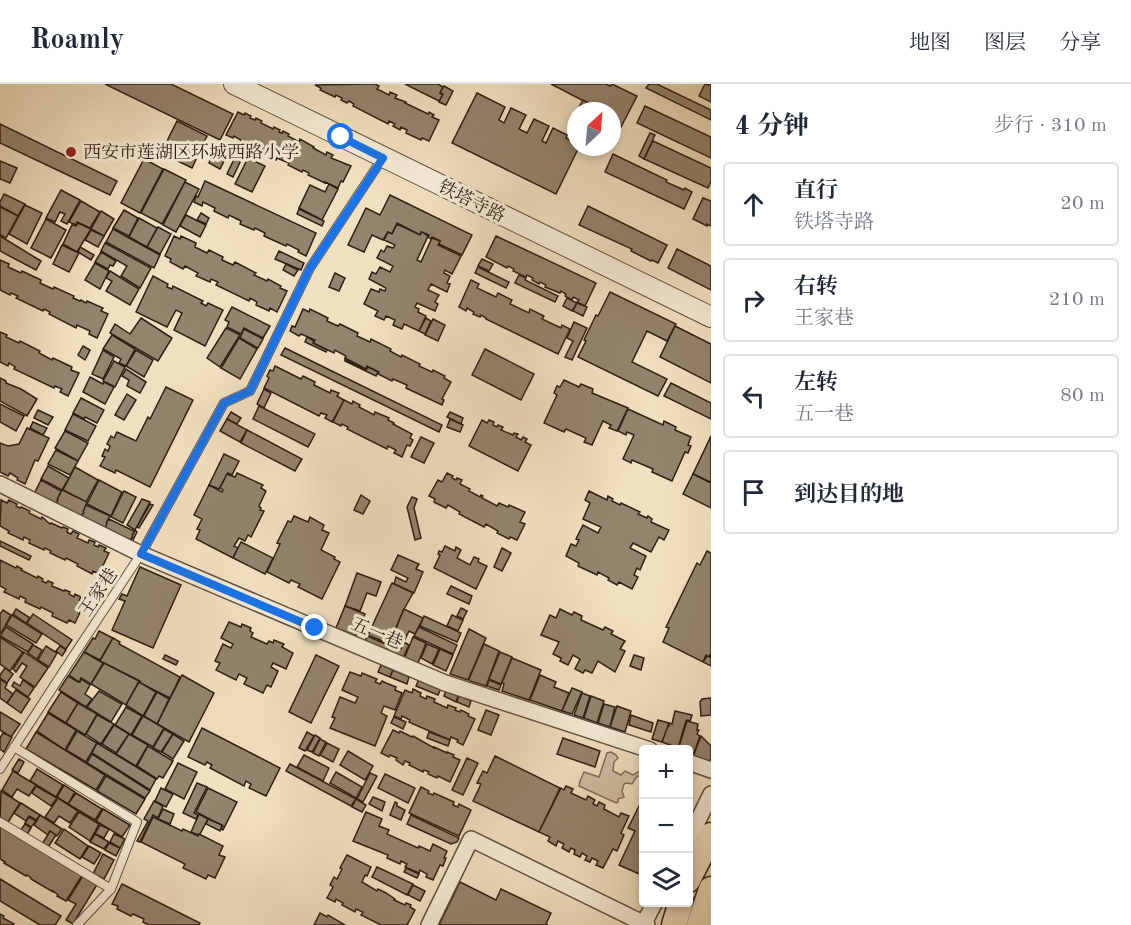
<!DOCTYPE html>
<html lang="zh">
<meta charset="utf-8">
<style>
:root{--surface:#fff;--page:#f2f2f3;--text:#1f2937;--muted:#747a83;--line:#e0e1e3}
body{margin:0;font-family:"Old Standard TT","Noto Serif SC",serif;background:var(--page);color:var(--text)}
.controls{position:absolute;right:18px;bottom:18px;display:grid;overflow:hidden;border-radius:6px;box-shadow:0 3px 9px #0003}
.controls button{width:54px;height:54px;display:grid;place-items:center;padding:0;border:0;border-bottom:2px solid var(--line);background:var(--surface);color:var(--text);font:30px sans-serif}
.compass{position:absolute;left:567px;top:18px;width:54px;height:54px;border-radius:50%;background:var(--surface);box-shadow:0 3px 9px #0003;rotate:26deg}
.stop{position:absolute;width:18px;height:18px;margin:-14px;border:4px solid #1a73e8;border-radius:50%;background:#fff}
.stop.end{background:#1a73e8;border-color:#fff;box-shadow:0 2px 6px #0008}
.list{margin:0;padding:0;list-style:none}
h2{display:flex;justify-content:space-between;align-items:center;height:78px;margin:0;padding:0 24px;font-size:26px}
h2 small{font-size:20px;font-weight:400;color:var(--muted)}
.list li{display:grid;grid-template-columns:39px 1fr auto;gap:18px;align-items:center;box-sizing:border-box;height:84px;margin:0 12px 12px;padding:0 12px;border:2px solid var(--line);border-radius:6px}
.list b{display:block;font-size:22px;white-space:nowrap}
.list p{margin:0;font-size:20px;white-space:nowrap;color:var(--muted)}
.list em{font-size:20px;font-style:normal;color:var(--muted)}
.icon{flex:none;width:33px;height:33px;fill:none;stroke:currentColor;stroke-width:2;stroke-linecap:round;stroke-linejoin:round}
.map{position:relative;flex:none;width:711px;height:841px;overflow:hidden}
header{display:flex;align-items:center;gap:36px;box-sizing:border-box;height:84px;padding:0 30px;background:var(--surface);border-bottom:2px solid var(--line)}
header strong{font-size:28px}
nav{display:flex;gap:33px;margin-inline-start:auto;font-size:21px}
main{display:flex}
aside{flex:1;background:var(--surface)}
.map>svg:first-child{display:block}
</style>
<header>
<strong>Roamly</strong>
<nav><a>地图</a><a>图层</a><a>分享</a></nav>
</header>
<main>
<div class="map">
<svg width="711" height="841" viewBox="0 0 711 841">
<rect width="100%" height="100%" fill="#f1e0c0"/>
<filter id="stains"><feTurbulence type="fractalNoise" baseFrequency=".00333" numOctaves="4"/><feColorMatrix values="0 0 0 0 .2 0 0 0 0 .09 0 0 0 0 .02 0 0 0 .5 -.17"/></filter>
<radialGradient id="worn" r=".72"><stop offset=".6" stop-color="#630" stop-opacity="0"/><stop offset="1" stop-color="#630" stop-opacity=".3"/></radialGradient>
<polygon fill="#d0bfa3" stroke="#806e5c" stroke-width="1.5" points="611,668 616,671 618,674 614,678 613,687 621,691 625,687 633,691 640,687 643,690 640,693 637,692 632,700 626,699 624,700 622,707 624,713 618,715 618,718 616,719 579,702 580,697 584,688 599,693 607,669"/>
<g fill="#94836d" stroke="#2f1e14" stroke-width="1.5">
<polygon points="105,0 171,0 233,30 220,56"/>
<polygon points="367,0 375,0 379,2 377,5 389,11 390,8 397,11 395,14 406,18 405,19 428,30 429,28 434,31 432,33 439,36 429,57 422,54 421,56 406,49 407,46 401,43 400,46 393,42 395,40 389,37 388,40 353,22 354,20 349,17 347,19 341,16 342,14 336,11 335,13 320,6 321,4 315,1"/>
<polygon points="405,0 438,0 443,3 440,9 443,11 439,17"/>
<polygon points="551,0 606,0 610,2 612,0 637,12 621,43 612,38 612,27 603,27"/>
<polygon points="649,0 657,0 711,26 711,36 646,4"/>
<polygon points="705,0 709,1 711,0 711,18 699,12"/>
<polygon points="444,2 453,7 446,21 439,18 443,10 440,9"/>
<polygon points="477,9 505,23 499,36 504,39 511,24 526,31 519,45 527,49 534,35 549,42 542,57 546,59 553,44 567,51 566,54 576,59 576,63 579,63 556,110 452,59"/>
<polygon points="583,16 596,23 595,27 581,27 578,25"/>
<polygon points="645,22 711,53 711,74 637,39"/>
<polygon points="238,28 244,31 245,29 251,32 250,34 255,36 256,34 262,37 261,39 273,45 274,43 280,46 279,48 282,49 283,47 289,50 288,52 299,58 300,55 314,63 313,64 326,71 327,68 333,71 331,74 351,82 343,98 341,97 338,104 325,98 325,99 308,91 309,89 303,86 302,88 288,81 289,79 277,74 276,76 262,69 263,66 257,63 256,66 240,58 241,56 234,52 233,54 226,51"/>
<polygon points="177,37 207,52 192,84 161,69"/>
<polygon points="0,40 117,97 110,111 0,59"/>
<polygon points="650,49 655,51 644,75 639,72"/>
<polygon points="653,57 711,84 711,97 708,104 644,75"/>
<polygon points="216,65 227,71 220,85 209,79"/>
<polygon points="613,70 667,96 666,98 684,106 685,104 692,108 684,125 605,88"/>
<polygon points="236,71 242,74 233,93 227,90"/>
<polygon points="248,74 265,82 252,108 235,100"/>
<polygon points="144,75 163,85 140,129 121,119"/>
<polygon points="0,77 17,84 10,99 0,95"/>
<polygon points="164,85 186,96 162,140 141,129"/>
<polygon points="205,97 316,149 306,172 298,168 299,166 287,160 286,162 264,152 265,149 255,144 254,146 240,140 241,137 229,131 228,134 214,127 215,124 203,118 202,122 194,118 196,112 198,113"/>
<polygon points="185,98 199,105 176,148 163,141"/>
<polygon points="329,100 338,105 322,136 299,124 310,101 325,108"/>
<polygon points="61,106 80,116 67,140 61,137 65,130 60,128 55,138 46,134"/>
<polygon points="4,110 25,120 18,132 0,122 0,118"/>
<polygon points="390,111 472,151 462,171 439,160 440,157 432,153 431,155 428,153 429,151 421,148 420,151 397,139 392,150 388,148 383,156 372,151 364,168 348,161 366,124 380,131"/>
<polygon points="703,114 711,117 711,142 707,140 707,142 693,135"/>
<polygon points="81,117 100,128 90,144 77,138 76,141 69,138"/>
<polygon points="25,121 42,129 27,160 9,150"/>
<polygon points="588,122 667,161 658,179 652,176 651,177 631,167 632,165 579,141"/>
<polygon points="0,123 18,132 6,154 0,151"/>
<polygon points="299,125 324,137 322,142 297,130"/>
<polygon points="124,126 138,134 129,152 113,144"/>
<polygon points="101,127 114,135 104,152 91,145"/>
<polygon points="201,129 209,134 206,140 197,136"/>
<polygon points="186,131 206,141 200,153 180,142"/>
<polygon points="139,134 157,144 147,163 129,153"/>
<polygon points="46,135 66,146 51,174 31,164"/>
<polygon points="78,139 91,145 77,168 63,160 72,141 76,142"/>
<polygon points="397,140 420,151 422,148 428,152 417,176 421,178 432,154 440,157 438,161 461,172 452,190 445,186 444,189 450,192 447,199 450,200 447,208 431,200 428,206 439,211 435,218 438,220 435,227 417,219 415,223 419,225 418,228 426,232 419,247 404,240 402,245 393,241 395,236 386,232 384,236 375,232 378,227 364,220 371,205 379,208 380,205 385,207 386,204 369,195 372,188 376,190 380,183 390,188 393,182 377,174 381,166 384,168 387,162 393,164 395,161 384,156 388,148 392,150"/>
<polygon points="158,143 171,150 160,170 147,163"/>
<polygon points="113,145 160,171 154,184 106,158"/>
<polygon points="91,146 104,152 98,163 85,156"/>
<polygon points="0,152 41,177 36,186 0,167"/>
<polygon points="174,152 180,155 181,152 196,159 195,163 207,169 209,166 223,173 222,176 233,181 235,178 256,189 254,191 267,197 268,195 281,202 280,204 287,207 277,228 270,224 269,227 256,221 257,218 250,214 249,217 216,201 218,198 211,195 210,198 196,192 198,189 185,182 183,185 170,178 171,175 165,172"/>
<polygon points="496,152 596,199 585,222 577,218 579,216 573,213 572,216 565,212 566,210 561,207 560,209 545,203 546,201 540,198 539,200 532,196 533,194 527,191 526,193 513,187 514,185 508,182 507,184 486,173"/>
<polygon points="105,159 151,184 140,204 121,192 127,182 101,167"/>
<polygon points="62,161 79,169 69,188 53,180"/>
<polygon points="80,163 94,171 91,176 78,168"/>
<polygon points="677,165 711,182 711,206 668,184"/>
<polygon points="279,167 304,179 301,186 275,175"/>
<polygon points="101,168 116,177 113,182 110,181 108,185 95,178"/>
<polygon points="482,175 493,180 489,187 478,182"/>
<polygon points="0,176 9,180 8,183 21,189 22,187 41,196 40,199 53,205 54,203 74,212 73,214 80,217 81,216 86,219 87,217 103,224 101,227 108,230 97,254 89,250 90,247 77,241 76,244 49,230 50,228 44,225 43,227 16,214 18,212 11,209 10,211 0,206"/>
<polygon points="95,179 109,187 100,205 85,196"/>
<polygon points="286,180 298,186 294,192 283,186"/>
<polygon points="478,183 509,198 506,204 475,189"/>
<polygon points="110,187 139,205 130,221 106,207 112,197 106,194"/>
<polygon points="335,189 345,194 339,207 329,203"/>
<polygon points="519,191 526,194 525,196 558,212 555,218 515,199"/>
<polygon points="153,192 168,200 167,203 172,205 173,202 203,217 201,219 206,222 208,219 223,226 205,262 174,246 182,229 176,226 167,243 136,228"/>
<polygon points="471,196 479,200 477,204 496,213 498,209 512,216 510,220 529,229 530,225 544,232 542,235 561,244 562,241 570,245 558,270 486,235 486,234 481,231 480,233 473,230 474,228 467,224 466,227 459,223"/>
<polygon points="610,208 676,240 667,257 647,247 632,278 667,295 658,312 578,273 586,257 584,256 596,231 598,232"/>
<polygon points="567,214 577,219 572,227 563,222"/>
<polygon points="577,219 587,223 583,232 573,227"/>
<polygon points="232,223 270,242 263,254 244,244 241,250 227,243 229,238 225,236"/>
<polygon points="303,225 309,228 310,225 328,234 327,237 338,242 340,240 358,249 357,252 370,258 371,255 391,265 390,267 401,273 402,271 420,280 419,282 432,288 433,286 445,292 444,294 451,298 442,315 444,316 442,321 406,304 407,301 393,295 392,297 378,290 379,288 367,282 366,285 345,274 346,272 335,266 334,269 313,259 315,256 301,250 299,252 290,247 292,242 295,243"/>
<polygon points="141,234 172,254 158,277 110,249 115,240 130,250"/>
<polygon points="426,234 431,237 425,250 419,247"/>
<polygon points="433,235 445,241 438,257 425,251"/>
<polygon points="574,238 587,244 572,276 565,273 573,257 567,254"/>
<polygon points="675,242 711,260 711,299 660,273"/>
<polygon points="226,244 240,251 220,283 207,274"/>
<polygon points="244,245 263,255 258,264 240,254"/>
<polygon points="0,248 7,251 6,253 19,259 20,257 40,267 39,269 52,276 53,274 72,283 71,286 79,289 68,312 60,308 62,305 55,302 54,304 14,285 15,283 9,279 8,282 0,278"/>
<polygon points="112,251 135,265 126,282 119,279 121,275 103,265"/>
<polygon points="307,253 314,257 313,259 327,266 326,268 305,258"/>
<polygon points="239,254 257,265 240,295 221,284"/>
<polygon points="83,262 90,266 85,276 78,271"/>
<polygon points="285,264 442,341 439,348 281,271"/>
<polygon points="485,265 534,290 521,316 472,291"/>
<polygon points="103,266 114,273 103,295 92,290"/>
<polygon points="136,266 153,276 144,293 126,282"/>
<polygon points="345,275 366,286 368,283 378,288 376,292 345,277"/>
<polygon points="114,277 125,283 115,303 103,297"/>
<polygon points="275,282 301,295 303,292 315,298 314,301 330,309 331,306 339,309 337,312 344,316 332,338 325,334 327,331 321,329 319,332 264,304 269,294 267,292 270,286 273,287"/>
<polygon points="126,285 146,298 140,309 127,302 129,296 122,292"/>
<polygon points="90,293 103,300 104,298 114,303 105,320 83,308"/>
<polygon points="0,294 6,297 6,299 21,305 37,315 27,332 0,317"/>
<polygon points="564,296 579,303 581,300 593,305 592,309 628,324 617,347 609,344 611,341 603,337 592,361 584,358 586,354 566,345 564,348 544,339 557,311 554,309 557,302 560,303"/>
<polygon points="671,299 711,319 711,335 664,312"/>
<polygon points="166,303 193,316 150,403 116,386 115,389 100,382 105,373 102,372 105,365 108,367 110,362 107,360 111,352 114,354 117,348 136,357 148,333 150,335"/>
<polygon points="264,305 271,309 264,324 257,320"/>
<polygon points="127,310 136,316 124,336 115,331"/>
<polygon points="81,314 104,326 97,339 85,333 84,335 73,329"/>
<polygon points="344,316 352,320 353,317 360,321 359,323 374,331 375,328 389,334 388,336 394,339 393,340 412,350 410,354 413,356 410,362 407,361 402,373 394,369 396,366 388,362 387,365 347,345 348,343 342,340 341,342 333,338"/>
<polygon points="0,320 24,332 16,347 0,338"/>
<polygon points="259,322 315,350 308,363 253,335"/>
<polygon points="628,325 663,341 664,337 676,343 675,346 691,353 688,361 691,362 688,369 685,368 672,397 652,388 653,385 632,376 631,379 623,375 634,351 627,348 626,351 618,347"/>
<polygon points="38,326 53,333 48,341 34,334"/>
<polygon points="231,328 241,334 237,340 227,335"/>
<polygon points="450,328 463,334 461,340 447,333"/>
<polygon points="73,330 96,342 88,357 65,346"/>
<polygon points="227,335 247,346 240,358 220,347"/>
<polygon points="450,335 463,341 460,348 447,343"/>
<polygon points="482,336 487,339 489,336 494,338 493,341 497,343 498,341 503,343 501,346 513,351 514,349 518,350 516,353 521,356 523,353 527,355 525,358 531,361 518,387 469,362"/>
<polygon points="33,338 47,344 43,351 30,344"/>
<polygon points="27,344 49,354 38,377 35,376 25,400 17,396 18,394 10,389 8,392 0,388 0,359 8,362 19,360"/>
<polygon points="247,346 302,375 295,387 241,359"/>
<polygon points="65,347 88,359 78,377 55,364"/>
<polygon points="711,352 711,397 710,398 693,390"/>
<polygon points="421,353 434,359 424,379 411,373"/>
<polygon points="56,366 78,377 70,391 48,380"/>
<polygon points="224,370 239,377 232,391 228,389 219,405 209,401"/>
<polygon points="48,382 69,394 62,406 41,395"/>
<polygon points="75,383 98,396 86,418 63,406"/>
<polygon points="237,389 263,401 261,404 266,407 259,422 261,424 260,426 264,427 251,453 248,451 245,457 239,454 234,462 238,464 233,474 196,455 200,446 197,445 202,435 194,431 209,401 222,408 223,406 220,404 227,390 235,393"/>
<polygon points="447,389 453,392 452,394 456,396 457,394 462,396 460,400 470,405 469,407 480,413 481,411 483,412 482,414 497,422 499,419 508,423 509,421 525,428 520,438 525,440 517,456 510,453 509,455 497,449 498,447 486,440 484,443 459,430 460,428 448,421 446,424 434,418 435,415 429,412 438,396 442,398"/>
<polygon points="693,390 711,399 711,424 683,410"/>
<polygon points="41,396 61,407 57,416 62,406 87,418 83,428 86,421 110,432 106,439 109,435 134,447 132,452 135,446 137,448 132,458 130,458 133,452 130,456 105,445 107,439 105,445 81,434 84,428 80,434 56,422 58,415 55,422 33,412"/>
<polygon points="99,396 122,408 111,432 87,420"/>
<polygon points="124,407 136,413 123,439 111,433"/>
<polygon points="589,407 607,416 608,412 613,415 612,417 620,421 621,419 640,428 638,430 647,434 648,432 652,435 651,438 669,446 664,456 659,453 651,468 633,459 630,464 646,472 640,486 637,484 634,491 638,493 632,505 619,498 617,501 608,496 609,494 598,488 597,491 578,482 579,479 566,472 571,460 576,462 579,456 576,455 583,441 598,449 601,443 583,435 590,419 585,416"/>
<polygon points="361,411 370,417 363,430 354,426"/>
<polygon points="412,413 417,415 414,424 421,454 415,456 407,423"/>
<polygon points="142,415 150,418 135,446 127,441"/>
<polygon points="1,416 7,419 9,416 17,420 16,422 20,424 21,423 30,427 29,429 41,435 42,433 50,440 51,439 62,444 63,443 68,445 67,448 71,450 73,447 79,450 77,454 88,459 89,456 95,458 94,461 98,463 99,461 106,464 104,467 109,469 99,490 93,487 92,490 77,482 78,480 66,474 65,476 50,469 51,467 45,464 44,466 29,459 30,456 24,453 23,456 8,449 9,447 0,442"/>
<polygon points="150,420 153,421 139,444 137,443"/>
<polygon points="294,432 308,438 310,433 324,441 322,446 329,449 321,466 335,473 334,475 340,478 322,515 298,503 300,500 291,496 289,499 267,488 280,460 277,459 288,437 291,438"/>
<polygon points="0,457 31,472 29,476 0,462"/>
<polygon points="241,458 273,474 265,490 233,474"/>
<polygon points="445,462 455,467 456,463 461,466 457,474 470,481 474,473 479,475 478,478 487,482 476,505 434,484 440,471 438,470 439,467 442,468"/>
<polygon points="502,464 511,469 502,487 494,483"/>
<polygon points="707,467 711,469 711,569 709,573 706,571 703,578 707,572 710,573 711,570 711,582 663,558 669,544 666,543 697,479 700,481"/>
<polygon points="398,471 419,480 416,485 423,488 414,509 394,500 396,493 406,498 408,494 391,486"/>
<polygon points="0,476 16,484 17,482 22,485 21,486 37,494 38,492 43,495 42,497 46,499 48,497 53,499 52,502 64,507 65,506 70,508 69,510 74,513 75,510 81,513 79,516 85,518 75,539 69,536 67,539 52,532 53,529 41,523 40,525 25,518 26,515 20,512 19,515 4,508 6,505 0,502"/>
<polygon points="140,483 181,501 153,564 112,546 125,517 119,515 122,510 127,512"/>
<polygon points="357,489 381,498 376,512 367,509 360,527 345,522"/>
<polygon points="392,499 413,509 403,527 389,560 368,551"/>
<polygon points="451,502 472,512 469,520 447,510"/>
<polygon points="345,522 365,530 356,552 336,544"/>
<polygon points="461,524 467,527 463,535 457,532"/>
<polygon points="16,525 30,534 26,539 13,530"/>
<polygon points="404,525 423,534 415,550 409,547 401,564 390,559"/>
<polygon points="560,525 572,531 574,528 582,532 581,536 603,546 605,543 613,547 611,550 625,557 620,565 625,567 615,588 598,577 592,589 585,586 583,589 575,585 580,575 573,571 568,581 560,577 561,574 553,570 559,558 541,551 550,531 556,534"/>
<polygon points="3,526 11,531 1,549 0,548 0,530"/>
<polygon points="33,530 72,556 66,565 27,539"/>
<polygon points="12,531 42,550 36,559 6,541"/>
<polygon points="452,531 463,536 458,547 447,542"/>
<polygon points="424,532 461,549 457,558 420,542"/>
<polygon points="229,538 241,543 242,540 251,544 250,547 253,549 251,553 267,560 269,557 273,559 274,556 284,560 282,563 293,569 286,585 273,579 271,583 278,587 271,603 267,601 263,609 244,600 247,594 239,590 236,596 216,586 220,579 215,577 223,560 231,564 233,560 221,554"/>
<polygon points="6,543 33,560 28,568 0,552"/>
<polygon points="419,543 457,561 453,570 414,552"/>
<polygon points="469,545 486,554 468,596 450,590"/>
<polygon points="99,547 113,554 100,576 84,568 93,554 95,555"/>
<polygon points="367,552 388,561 386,566 365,557"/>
<polygon points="0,553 23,568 10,587 0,580"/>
<polygon points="413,553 426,559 418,579 404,575"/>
<polygon points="113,554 120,558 119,560 180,593 170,614 138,598 140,597 100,577"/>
<polygon points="404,558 409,561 403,574 385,568 390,560 401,565"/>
<polygon points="427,560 439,565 432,580 421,574"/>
<polygon points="484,560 499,567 486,602 470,597 469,595"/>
<polygon points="33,561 42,566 37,575 28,569"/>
<polygon points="46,562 57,569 49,583 38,576"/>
<polygon points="60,562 66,566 62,572 56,567"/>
<polygon points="440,565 453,571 446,587 433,581"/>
<polygon points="24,568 48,584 35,603 20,593 27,582 22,579 16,588 13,585"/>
<polygon points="84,568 103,579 91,600 81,594 79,598 69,591"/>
<polygon points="500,568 512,573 501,600 489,595"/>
<polygon points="165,571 178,577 176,581 163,575"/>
<polygon points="316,571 339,582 311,639 289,628"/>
<polygon points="634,571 644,574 641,586 630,582"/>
<polygon points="512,574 541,586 529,616 502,607 504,600 502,599"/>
<polygon points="104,579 139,597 126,621 91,600"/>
<polygon points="381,581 393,586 390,593 378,588"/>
<polygon points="5,584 13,590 7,599 0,594 0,591"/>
<polygon points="393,586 409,593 407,600 390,593"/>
<polygon points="350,588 361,592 362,589 377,595 375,598 380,600 382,597 386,599 396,603 395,606 402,609 395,626 384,622 381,629 387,632 375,662 330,644 335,634 332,633 340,613 355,619 358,613 342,606"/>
<polygon points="182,591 214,609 189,658 157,640"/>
<polygon points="540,591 556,598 554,603 569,609 562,627 530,616"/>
<polygon points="68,592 78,598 80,598 81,595 90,601 85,610 92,615 86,623 59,606"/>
<polygon points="0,595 7,600 5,604 13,610 7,619 0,614"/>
<polygon points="419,595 441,604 438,611 416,602"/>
<polygon points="23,596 34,604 28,613 12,602 14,598 20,602"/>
<polygon points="489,596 501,601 499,606 487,602"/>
<polygon points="139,598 156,608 143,632 126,621"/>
<polygon points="572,604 582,608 572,630 562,627"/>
<polygon points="413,605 421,609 420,612 426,615 427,612 435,615 434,618 447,624 448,621 456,624 455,626 460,628 461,626 469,630 468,632 475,635 463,661 457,658 458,656 451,653 450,656 411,639 409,638 410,636 402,632 401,635 394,632 405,606 412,609"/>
<polygon points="16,606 30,615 21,629 7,619"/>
<polygon points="446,606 458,611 456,618 444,612"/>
<polygon points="99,607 122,620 111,638 87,623"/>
<polygon points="61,608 78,619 66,639 48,628"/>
<polygon points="157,608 169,615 157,640 144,632"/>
<polygon points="582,609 590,612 583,634 574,631"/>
<polygon points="459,611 471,617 469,623 457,618"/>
<polygon points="591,612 604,617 597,639 584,634"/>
<polygon points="711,614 711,631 701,632 700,618 702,615"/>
<polygon points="78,619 97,630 85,651 66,639"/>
<polygon points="604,620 615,623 610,643 598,639"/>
<polygon points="617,622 631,627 625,648 610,643"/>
<polygon points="126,623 142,632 131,651 115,641"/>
<polygon points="486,626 499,631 491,651 478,646"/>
<polygon points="675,627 692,631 690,637 687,636 686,637 678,664 662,658 667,641 669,642 669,639 672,640"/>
<polygon points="0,628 20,640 11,653 0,646"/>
<polygon points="48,629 76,646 65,666 37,647"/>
<polygon points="97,631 114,640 101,660 86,650"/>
<polygon points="631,631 653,639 651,648 629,641"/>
<polygon points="143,632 164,644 153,663 132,651"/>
<polygon points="394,633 406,638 403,645 391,639"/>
<polygon points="658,636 669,639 662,658 652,655"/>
<polygon points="687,637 698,640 697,646 699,646 697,650 700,652 694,669 692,668 691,671 688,670 688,666 678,666"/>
<polygon points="114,641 129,650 116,669 102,660"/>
<polygon points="202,644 280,684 266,712 249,704 251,700 246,697 244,702 210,684 212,681 207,678 205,681 188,673"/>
<polygon points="164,645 173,650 161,668 153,664"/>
<polygon points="393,646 399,649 400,647 412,653 413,652 434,664 434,663 447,669 447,668 454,671 453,673 460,676 450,698 438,692 437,694 428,690 429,688 424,686 423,688 409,681 410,679 405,677 403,681 396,676 397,674 390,671 389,673 381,669"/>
<polygon points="77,647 97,659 86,678 66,666"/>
<polygon points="36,648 105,691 96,706 26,665"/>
<polygon points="307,648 314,652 305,667 299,664"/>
<polygon points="429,648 450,656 448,662 427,654"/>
<polygon points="3,649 12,653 4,668 0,665 0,654"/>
<polygon points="129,650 148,661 136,682 116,670"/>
<polygon points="173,650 184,657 173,675 162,668"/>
<polygon points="315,651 320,654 312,668 307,666"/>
<polygon points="701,652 711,662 711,674 709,678 691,671 693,669 694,670"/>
<polygon points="563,654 600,667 595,683 557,670"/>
<polygon points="320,655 326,658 319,672 313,669"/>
<polygon points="97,659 156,695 150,706 92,669"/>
<polygon points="327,659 339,665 333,678 320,671"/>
<polygon points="148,662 173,677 163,694 159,692 157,695 137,682"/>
<polygon points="348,667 373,682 365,696 340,681"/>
<polygon points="92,670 150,707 145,714 87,679"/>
<polygon points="304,671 329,684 323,697 297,683"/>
<polygon points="495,672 560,704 539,748 473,717 481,700 477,699 483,687 487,689"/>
<polygon points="467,674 478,679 463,711 452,706"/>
<polygon points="19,675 24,678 18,689 12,686"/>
<polygon points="178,679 197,688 184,715 165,705"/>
<polygon points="290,680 356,715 351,722 286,687"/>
<polygon points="37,685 63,701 56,713 30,697"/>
<polygon points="13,687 36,701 29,712 17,705 12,713 2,706"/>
<polygon points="336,688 362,703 356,714 330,699"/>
<polygon points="370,689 377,692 363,718 357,715"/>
<polygon points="385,690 415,704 408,719 378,704"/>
<polygon points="106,692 145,715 136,730 97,707"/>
<polygon points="197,699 207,703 194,729 198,731 196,735 183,729"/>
<polygon points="64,701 75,708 68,720 57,713"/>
<polygon points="36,702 57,714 51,722 32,709"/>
<polygon points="566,702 573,705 571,709 586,716 588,712 595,716 593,720 597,722 599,718 605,721 604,725 619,733 621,729 629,732 621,749 624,751 617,767 613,765 603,784 596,781 598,777 592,774 590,778 585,776 587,772 582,769 580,773 574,770 575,766 571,764 569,768 562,764 564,760 558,757 556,762 548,757 550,753 539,748 561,704 564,706"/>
<polygon points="421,703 429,707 428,709 433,711 434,709 454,718 453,721 458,723 459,720 471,726 459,752 409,729"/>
<polygon points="161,704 173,710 166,723 155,717"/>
<polygon points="208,704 237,718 223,746 221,745 223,742 196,728"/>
<polygon points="1,707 20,719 7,740 0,736"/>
<polygon points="76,709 102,725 95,736 68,720"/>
<polygon points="644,712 644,792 619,781 635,747 628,744"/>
<polygon points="373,713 385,718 382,727 369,720"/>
<polygon points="58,714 78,727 70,739 59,732 54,739 45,733"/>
<polygon points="356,715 366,721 362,728 352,723"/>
<polygon points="154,717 163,722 158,734 153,731 140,758 137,757 148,737 144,735"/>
<polygon points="395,718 397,719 397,722 405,726 401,736 390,731"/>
<polygon points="21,719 40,731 36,736 29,732 26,737 14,729"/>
<polygon points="103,725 130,741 122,753 96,737"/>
<polygon points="163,725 174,730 170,740 158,735"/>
<polygon points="79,728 99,740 90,757 69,743"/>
<polygon points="366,728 382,735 379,742 389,746 387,750 418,764 419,762 430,767 433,760 447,767 444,774 446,774 443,782 440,781 433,796 426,793 427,790 420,786 419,789 405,783 407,780 401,777 400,780 387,774 388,771 353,757"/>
<polygon points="199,730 208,735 200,750 199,750 198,751 191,748"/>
<polygon points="40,731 62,745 57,752 50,747 48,751 34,741"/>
<polygon points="411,731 459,754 457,758 451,760 407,740"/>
<polygon points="29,733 36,737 31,743 25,739"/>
<polygon points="153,733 182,747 183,745 198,752 199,750 223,762 219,771 225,773 215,794 208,791 206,795 183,784 185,780 141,758"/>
<polygon points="208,735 222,741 220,747 206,740"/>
<polygon points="0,740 83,790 66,817 57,812 58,811 53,807 53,808 31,795 31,794 27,791 26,792 4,779 5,778 0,775"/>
<polygon points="25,740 31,744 26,752 20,747"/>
<polygon points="100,741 109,745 104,754 95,750"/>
<polygon points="64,745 88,762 80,775 55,759"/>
<polygon points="50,747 56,751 47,765 41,762"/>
<polygon points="95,750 109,758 104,765 90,758"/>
<polygon points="114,750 125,755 120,764 110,758"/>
<polygon points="109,759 120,764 116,772 105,766"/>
<polygon points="89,762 101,769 94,780 82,773"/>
<polygon points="103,770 114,776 104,795 93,790"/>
<polygon points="347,771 371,783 367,792 365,791 362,798 377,807 378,805 386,809 395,815 394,816 405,821 406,819 411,821 410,823 415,826 407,841 381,841 361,831 363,828 356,825 355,828 342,821 343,819 336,815 335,818 327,814 333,803 330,801 334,793 337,795 342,785 340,784"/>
<polygon points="377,783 413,800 407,811 372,793"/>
<polygon points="406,784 419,790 417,794 404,788"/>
<polygon points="84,790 98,799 73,840 66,836 76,820 68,816"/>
<polygon points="0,795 61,832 55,841 40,841 0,817"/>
<polygon points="460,798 496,816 501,805 551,829 546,840 548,841 439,841"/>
<polygon points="122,800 200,839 199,841 149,841 143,838 144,835 133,830 131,832 117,825 118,822 112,820"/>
<polygon points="413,801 425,807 420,817 408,811"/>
<polygon points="320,829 327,833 328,831 345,841 314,841"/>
<polygon points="0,830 4,832 3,834 14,840 13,841 0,841"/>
</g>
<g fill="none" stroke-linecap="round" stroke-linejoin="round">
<defs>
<g id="service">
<polyline points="14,663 137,738 111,805"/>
<polyline points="0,685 72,574 141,470 224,319 250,307 310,184 382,75"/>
<polyline points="0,738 111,805 77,841"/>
</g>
<g id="minor">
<polyline points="0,400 141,470 445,599 650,666"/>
<polyline points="688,678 711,686"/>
<polyline points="691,783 690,753 711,710"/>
<polyline points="429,841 471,755 647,841"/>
<polyline points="643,841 655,818"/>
</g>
<polyline id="tertiary" points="234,0 711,233"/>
<g id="primary">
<polyline points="688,796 711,751"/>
<polyline points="674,841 681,818"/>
<polyline points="699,841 711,805"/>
</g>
</defs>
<use href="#service" stroke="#604e3f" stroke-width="10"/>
<use href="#minor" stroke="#604e3f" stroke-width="18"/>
<use href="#tertiary" stroke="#604e3f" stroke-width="22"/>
<use href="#primary" stroke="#2f1e14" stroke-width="27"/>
<use href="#service" stroke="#f6ebd6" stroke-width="8"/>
<use href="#minor" stroke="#f6ebd6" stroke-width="15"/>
<use href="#tertiary" stroke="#f6ebd6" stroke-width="20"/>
<use href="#primary" stroke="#f1e0c0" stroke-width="24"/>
</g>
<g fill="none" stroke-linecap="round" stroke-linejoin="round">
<polyline stroke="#1a73e8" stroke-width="8" points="315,544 141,470 224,319 250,307 310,184 383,74 341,53"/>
</g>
<circle fill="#8f2418" stroke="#f6ebd6" stroke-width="2" cx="71" cy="68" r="6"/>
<g text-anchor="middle" stroke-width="6" stroke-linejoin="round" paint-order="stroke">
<g font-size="18" fill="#2f1e14" stroke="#f6ebd6" text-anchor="start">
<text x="83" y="74">西安市莲湖区环城西路小学</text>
</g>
<g font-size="18" fill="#2f1e14" stroke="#f6ebd6">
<text transform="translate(472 117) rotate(26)" y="6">铁塔寺路</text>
<text transform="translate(98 508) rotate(-56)" y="6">王家巷</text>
<text transform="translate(377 549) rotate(23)" y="6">五一巷</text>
</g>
</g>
<rect width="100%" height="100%" filter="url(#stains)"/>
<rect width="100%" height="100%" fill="url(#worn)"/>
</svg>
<div class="controls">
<button>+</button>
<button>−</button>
<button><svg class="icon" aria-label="layers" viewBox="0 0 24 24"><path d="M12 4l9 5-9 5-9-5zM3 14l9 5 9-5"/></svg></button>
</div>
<svg class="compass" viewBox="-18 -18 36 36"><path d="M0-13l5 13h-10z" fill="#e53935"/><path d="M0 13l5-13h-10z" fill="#747a83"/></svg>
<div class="stop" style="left:341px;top:53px"></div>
<div class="stop end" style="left:315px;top:544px"></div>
</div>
<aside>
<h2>4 分钟<small>步行 · 310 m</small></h2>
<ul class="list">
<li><svg class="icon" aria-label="ahead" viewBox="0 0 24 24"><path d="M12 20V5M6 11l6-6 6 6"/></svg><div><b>直行</b><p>铁塔寺路</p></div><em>20 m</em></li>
<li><svg class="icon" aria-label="right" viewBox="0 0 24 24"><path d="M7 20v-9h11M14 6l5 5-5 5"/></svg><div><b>右转</b><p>王家巷</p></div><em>210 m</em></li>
<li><svg class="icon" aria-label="left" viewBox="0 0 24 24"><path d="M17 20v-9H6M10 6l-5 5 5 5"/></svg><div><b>左转</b><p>五一巷</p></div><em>80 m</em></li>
<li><svg class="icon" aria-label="arrive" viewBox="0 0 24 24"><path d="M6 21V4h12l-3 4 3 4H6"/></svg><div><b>到达目的地</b></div></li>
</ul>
</aside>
</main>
